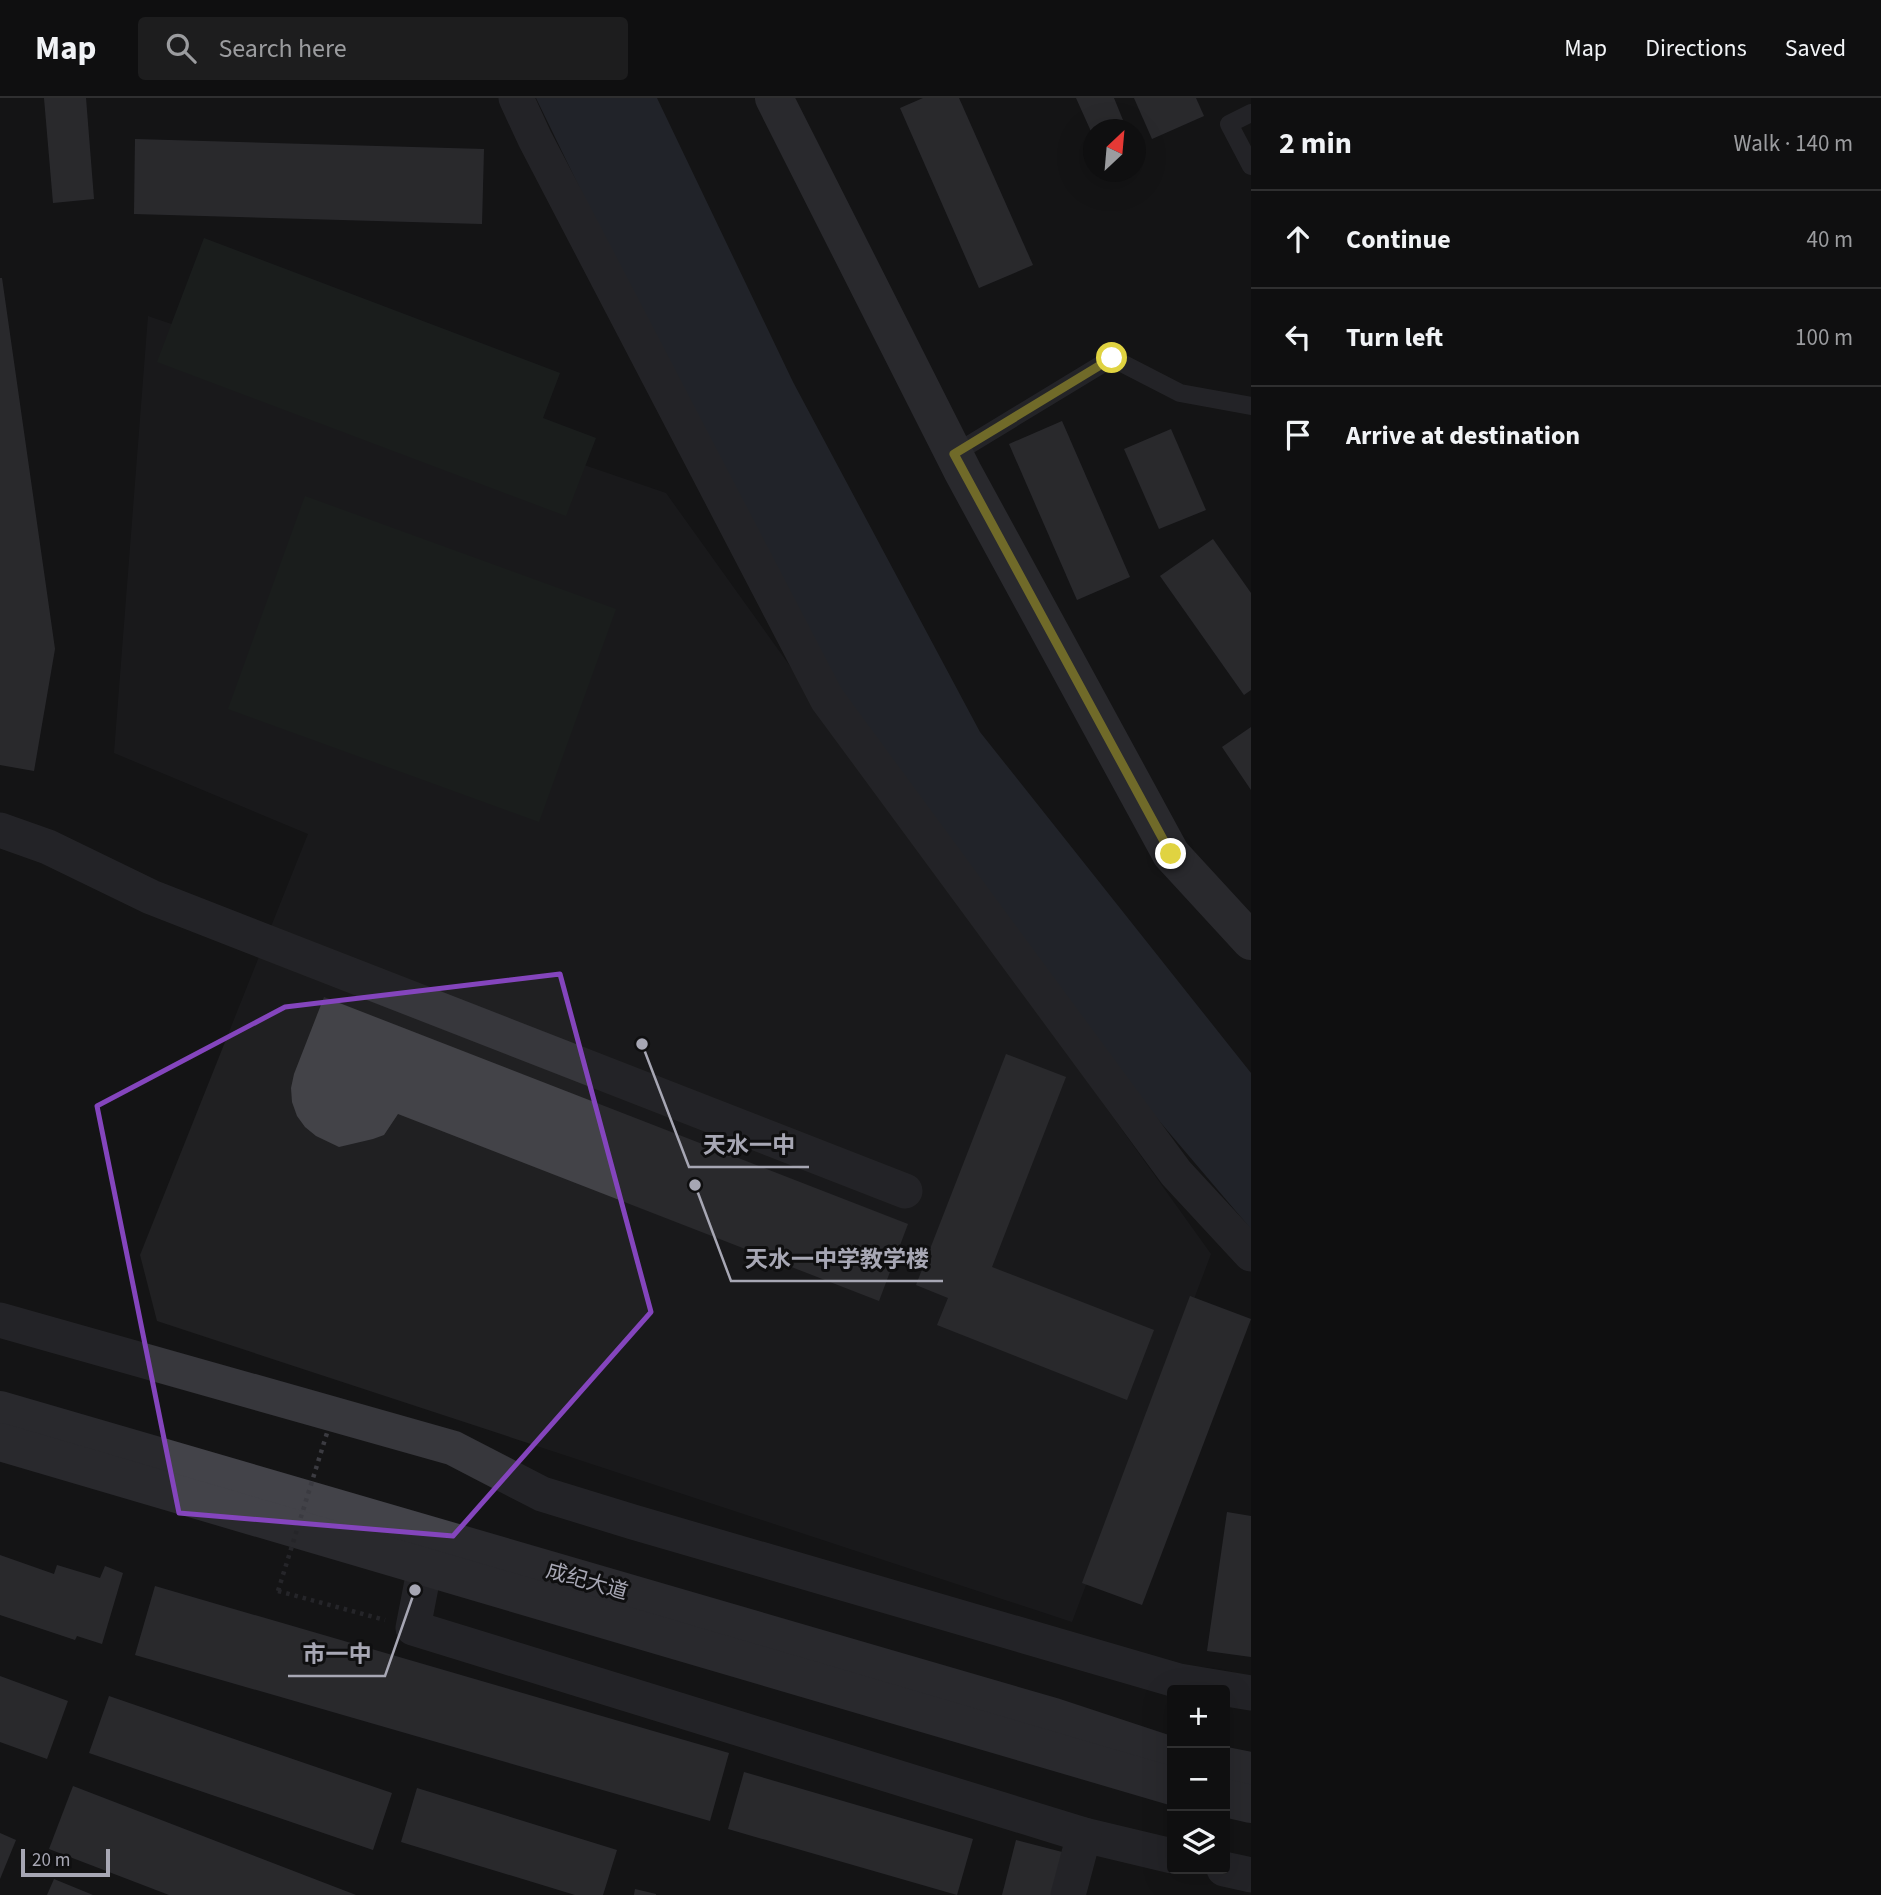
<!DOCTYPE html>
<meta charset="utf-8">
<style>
:root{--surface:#0f0f10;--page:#1d1d1e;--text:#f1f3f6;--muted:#9b9c9f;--line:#2f2f30}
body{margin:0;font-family:"Source Sans 3","Noto Sans SC",sans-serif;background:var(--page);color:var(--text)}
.controls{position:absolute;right:21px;bottom:21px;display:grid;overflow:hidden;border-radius:7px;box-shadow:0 7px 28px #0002}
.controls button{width:63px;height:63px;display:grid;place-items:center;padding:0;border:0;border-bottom:2px solid var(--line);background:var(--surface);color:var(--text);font:35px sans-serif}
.compass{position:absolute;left:1083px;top:21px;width:63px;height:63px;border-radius:50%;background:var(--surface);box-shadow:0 7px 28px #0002;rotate:26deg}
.scale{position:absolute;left:21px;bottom:18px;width:89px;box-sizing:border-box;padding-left:7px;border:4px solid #a7a7b4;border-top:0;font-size:19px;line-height:24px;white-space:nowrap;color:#a7a7b4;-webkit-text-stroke:5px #0f0f10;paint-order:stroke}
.stop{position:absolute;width:21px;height:21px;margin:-16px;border:5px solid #e0d341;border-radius:50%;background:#fff}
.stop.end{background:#e0d341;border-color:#fff;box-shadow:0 2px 7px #0008}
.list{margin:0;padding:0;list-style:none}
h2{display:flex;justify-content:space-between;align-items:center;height:91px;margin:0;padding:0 28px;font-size:30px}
h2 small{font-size:23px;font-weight:400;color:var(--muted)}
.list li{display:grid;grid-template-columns:46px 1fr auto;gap:21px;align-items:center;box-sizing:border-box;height:98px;padding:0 28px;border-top:2px solid var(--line)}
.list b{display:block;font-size:26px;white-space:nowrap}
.list em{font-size:23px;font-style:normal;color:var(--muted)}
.icon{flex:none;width:38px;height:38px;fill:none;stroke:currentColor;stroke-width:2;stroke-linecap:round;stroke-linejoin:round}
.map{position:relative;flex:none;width:1251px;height:1797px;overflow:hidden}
header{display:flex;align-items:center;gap:42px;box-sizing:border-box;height:98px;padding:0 35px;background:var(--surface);border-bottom:2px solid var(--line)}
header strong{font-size:33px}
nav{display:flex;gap:38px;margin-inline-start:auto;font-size:24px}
.search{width:490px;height:63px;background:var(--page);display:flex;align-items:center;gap:18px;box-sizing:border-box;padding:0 24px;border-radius:7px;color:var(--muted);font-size:26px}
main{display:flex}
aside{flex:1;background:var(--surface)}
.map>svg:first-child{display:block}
</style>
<header>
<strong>Map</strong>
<div class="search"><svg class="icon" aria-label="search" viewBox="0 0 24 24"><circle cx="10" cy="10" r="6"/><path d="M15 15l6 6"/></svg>Search here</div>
<nav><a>Map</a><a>Directions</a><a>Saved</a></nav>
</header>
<main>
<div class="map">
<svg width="1251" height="1797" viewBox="0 0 1251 1797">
<rect width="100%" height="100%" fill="#141415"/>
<polygon fill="#202022" points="148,218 666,395 1211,1156 1072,1524 157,1223 140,1157 308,736 114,655"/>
<g fill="#222925">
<polygon points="204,140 560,275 543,320 596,340 566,418 157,264"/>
<polygon points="305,398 616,511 539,724 228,611"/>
</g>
<polygon fill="#323640" points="536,0 657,0 793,284 980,634 1251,975 1251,1131 1070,918 837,589 656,247"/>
<g fill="#434348">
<polygon points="44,0 86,0 94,101 53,105"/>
<polygon points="923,0 959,0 1033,167 979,190 900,10"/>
<polygon points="1076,0 1114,0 1127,32 1094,32 1094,40"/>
<polygon points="1134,0 1196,0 1204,18 1152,41"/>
<polygon points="135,41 484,51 482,126 134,116"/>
<polygon points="0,180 2,180 55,551 34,673 0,667"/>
<polygon points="1062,323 1130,479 1077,502 1009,346"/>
<polygon points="1171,331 1206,412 1159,431 1124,351"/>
<polygon points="1213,441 1251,495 1251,592 1244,597 1160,478"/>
<polygon points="1251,629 1251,692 1222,649"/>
<polygon points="324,899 908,1126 879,1203 398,1016 384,1037 373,1041 339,1049 316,1038 305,1029 297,1018 292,1004 291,990 294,976"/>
<polygon points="1006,956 1066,979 992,1169 1154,1232 1127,1302 937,1227 948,1200 916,1187"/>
<polygon points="1190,1198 1251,1221 1142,1507 1082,1485"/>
<polygon points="1227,1414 1251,1418 1251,1559 1207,1553"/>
<polygon points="0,1457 54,1476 57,1467 100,1480 105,1468 123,1475 102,1546 77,1538 75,1542 0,1517"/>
<polygon points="155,1488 729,1655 710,1723 135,1557"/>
<polygon points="0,1578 68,1603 47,1661 0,1644"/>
<polygon points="109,1598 392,1695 373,1752 89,1655"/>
<polygon points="744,1674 973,1741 957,1797 728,1731"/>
<polygon points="73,1688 356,1797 169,1797 49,1751"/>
<polygon points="417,1690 617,1752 603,1797 575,1797 401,1744"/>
<polygon points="0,1735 16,1742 0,1781"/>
<polygon points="1016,1742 1066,1755 1055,1797 1002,1797"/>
<polygon points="54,1781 93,1797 47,1797"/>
<polygon points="635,1791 656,1796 656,1797 634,1797"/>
</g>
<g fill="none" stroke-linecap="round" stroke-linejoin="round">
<polyline stroke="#3b3b41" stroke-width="4.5" stroke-dasharray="3.5 5" stroke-linecap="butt" points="278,1493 385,1522"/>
<g stroke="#37373c" stroke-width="18">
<polyline points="1251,15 1229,26 1251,68"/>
<polyline points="954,356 1112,260 1180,295 1251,308"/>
</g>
<g stroke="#37373c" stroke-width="35">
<polyline points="516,0 535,41 827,601 1176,1075 1251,1156"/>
<polyline points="0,732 48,749 151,799 905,1093"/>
<polyline points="0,1222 453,1350 542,1396 633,1424 1179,1583 1251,1595"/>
<polyline points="425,1468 413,1530 1084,1737 1172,1758"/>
<polyline points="1224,1771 1251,1777"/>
<polyline points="1068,1797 1084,1737"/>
</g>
<g stroke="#434349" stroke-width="38">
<polyline points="774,0 963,374 1171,756 1251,843"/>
<polyline points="0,1312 1054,1619 1172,1658"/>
<polyline points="0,1344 1172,1688"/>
<polyline points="1225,1668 1251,1673"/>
<polyline points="1225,1700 1251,1706"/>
</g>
<polyline stroke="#3b3b41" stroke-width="4.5" stroke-dasharray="3.5 5" stroke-linecap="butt" points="278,1493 327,1335"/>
</g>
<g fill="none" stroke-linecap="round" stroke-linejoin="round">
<polyline stroke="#e0d341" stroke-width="9" points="1112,260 954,356 1171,756"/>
</g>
<path d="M0 0H1251V1797H0ZM560 876 651 1214 453 1438 179 1415 97 1008 285 909Z" fill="#141415" fill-opacity=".55" fill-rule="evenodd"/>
<path fill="none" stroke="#8445bd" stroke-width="5" stroke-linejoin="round" d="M560 876 651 1214 453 1438 179 1415 97 1008 285 909Z"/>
<g text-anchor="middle" stroke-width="6" stroke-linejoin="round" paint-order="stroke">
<g font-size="21" fill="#a7a7b4" stroke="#0f0f10">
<text transform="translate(587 1483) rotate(16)" y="7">成纪大道</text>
</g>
</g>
<path fill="none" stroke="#a7a7b4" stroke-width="2.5" d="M642 946L689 1069H809M695 1087L731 1183H943M415 1492L385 1578H288"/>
<g fill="#a7a7b4" stroke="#0f0f10" stroke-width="2.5">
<circle cx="642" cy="946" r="7"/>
<circle cx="695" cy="1087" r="7"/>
<circle cx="415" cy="1492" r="7"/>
</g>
<g font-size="23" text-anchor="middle" font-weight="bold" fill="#a7a7b4" stroke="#0f0f10" stroke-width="6" stroke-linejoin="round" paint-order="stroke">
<text x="749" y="1055">天水一中</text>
<text x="837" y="1169">天水一中学教学楼</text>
<text x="337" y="1564">市一中</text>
</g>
</svg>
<div class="controls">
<button>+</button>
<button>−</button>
<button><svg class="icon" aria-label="layers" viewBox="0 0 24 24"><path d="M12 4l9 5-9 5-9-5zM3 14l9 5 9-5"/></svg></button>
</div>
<svg class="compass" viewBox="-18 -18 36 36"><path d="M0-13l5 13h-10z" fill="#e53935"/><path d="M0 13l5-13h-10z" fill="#9b9c9f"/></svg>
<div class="scale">20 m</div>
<div class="stop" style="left:1112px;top:260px"></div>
<div class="stop end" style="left:1171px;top:756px"></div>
</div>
<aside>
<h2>2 min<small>Walk · 140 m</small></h2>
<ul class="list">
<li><svg class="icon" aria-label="ahead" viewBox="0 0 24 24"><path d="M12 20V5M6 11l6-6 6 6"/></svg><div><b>Continue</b></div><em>40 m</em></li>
<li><svg class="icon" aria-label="left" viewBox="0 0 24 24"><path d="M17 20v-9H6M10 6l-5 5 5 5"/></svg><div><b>Turn left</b></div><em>100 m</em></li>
<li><svg class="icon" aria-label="arrive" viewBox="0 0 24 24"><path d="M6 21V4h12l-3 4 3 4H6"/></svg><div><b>Arrive at destination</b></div></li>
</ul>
</aside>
</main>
